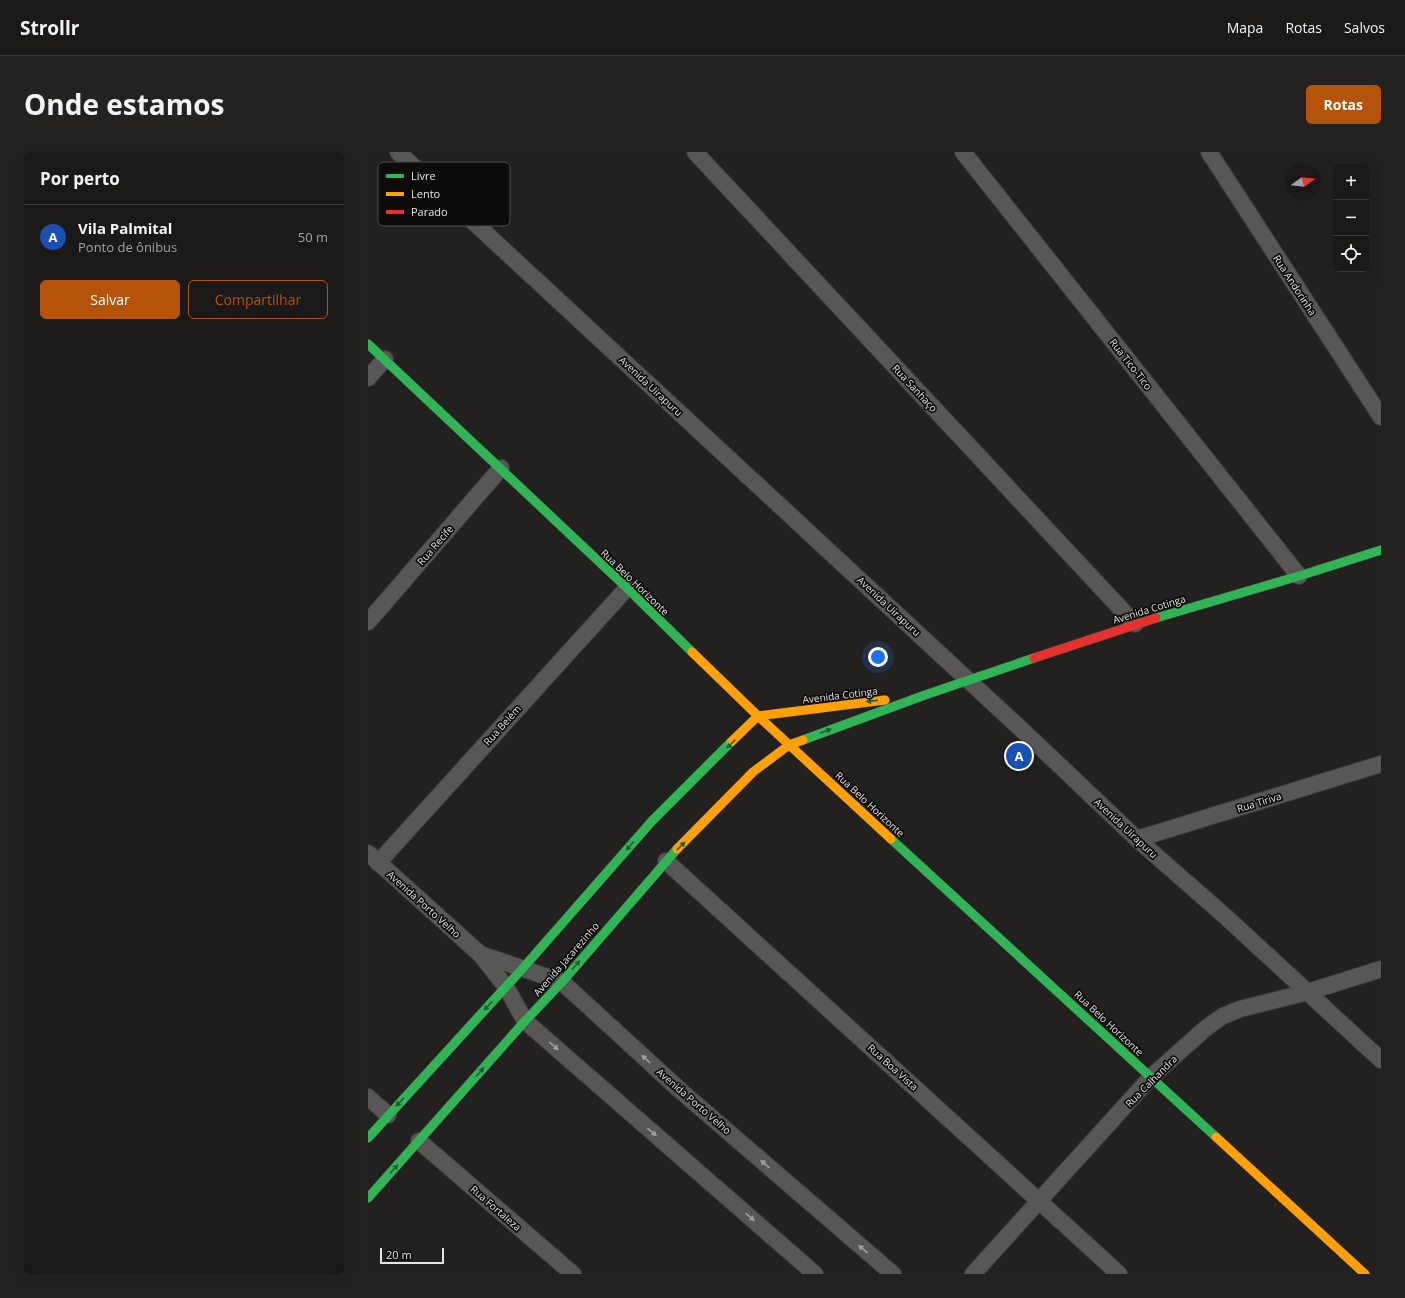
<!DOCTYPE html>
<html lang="pt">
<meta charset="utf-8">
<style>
:root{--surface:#1a1917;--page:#232220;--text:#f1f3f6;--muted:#9fa0a1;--line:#383836;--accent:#b45309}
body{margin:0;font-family:"Open Sans",sans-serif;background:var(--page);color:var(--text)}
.controls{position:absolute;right:12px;top:12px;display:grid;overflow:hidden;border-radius:6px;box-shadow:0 4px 16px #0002}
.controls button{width:36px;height:36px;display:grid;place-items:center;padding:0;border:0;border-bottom:1px solid var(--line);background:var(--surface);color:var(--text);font:20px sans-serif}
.compass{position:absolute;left:917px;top:12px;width:36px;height:36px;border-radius:50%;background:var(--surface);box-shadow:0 4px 16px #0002;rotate:75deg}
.scale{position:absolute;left:12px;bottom:10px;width:64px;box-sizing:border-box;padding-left:4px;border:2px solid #e6e5e1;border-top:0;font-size:11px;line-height:14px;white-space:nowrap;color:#e6e5e1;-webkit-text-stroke:3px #0d0c0a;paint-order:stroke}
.you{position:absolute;left:510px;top:505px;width:14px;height:14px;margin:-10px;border:3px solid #fff;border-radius:50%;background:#1a73e8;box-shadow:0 0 0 6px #1a73e833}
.badge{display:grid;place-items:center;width:26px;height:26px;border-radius:50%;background:var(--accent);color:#fff;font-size:13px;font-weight:700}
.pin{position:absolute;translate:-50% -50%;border:2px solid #fff;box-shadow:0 1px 4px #0006}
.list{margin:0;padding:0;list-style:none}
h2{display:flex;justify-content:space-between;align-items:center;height:52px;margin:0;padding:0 16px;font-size:17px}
h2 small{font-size:13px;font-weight:400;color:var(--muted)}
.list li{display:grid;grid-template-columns:26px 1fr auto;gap:12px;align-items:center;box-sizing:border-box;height:64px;padding:0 16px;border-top:1px solid var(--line)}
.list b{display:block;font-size:15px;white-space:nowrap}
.list p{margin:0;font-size:13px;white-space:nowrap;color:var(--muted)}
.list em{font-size:13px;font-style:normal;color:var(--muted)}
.actions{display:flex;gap:8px;padding:12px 16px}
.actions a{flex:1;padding:9px 0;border:1px solid var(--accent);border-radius:6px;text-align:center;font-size:14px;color:var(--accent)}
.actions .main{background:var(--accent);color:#fff}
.icon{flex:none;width:22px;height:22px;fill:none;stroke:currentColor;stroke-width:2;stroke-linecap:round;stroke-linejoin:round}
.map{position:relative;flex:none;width:1013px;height:1122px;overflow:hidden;border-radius:6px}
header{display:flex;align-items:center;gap:24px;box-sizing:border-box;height:56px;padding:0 20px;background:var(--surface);border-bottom:1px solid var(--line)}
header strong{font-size:19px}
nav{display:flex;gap:22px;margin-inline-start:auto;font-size:14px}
.intro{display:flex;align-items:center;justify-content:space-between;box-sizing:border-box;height:96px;padding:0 24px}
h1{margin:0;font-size:28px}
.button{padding:10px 18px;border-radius:6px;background:var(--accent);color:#fff;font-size:14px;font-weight:700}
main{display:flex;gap:24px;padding:0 24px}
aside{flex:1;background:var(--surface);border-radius:6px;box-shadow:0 4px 16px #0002}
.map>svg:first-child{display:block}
</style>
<header>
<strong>Strollr</strong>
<nav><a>Mapa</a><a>Rotas</a><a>Salvos</a></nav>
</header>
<div class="intro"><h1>Onde estamos</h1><a class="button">Rotas</a></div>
<main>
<aside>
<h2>Por perto<small></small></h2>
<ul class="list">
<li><span class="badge" style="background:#1a4fb4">A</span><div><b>Vila Palmital</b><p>Ponto de ônibus</p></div><em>50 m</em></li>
</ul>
<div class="actions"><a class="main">Salvar</a><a>Compartilhar</a></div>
</aside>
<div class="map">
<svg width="1013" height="1122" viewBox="0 0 1013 1122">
<rect width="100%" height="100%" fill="#23211f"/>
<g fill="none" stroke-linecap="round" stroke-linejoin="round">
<defs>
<g id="street">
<polyline points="30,0 668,591 769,687 858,765 1013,908"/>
<polyline points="327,0 767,472"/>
<polyline points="595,0 931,424"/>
<polyline points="841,0 1013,265"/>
<polyline points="0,226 17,207"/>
<polyline points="0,470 133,316"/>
<polyline points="769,687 1013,612"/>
<polyline points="0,701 112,802 138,835 157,869 447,1122"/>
<polyline points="298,709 751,1122"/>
<polyline points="10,711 259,436"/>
<polyline points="112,802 194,830 314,940 525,1122"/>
<polyline points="0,945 20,963"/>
<polyline points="51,989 205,1122"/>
<polyline points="605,1122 783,925 838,876 855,864 872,857 940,840 1013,817"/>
</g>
<g id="fast">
<polyline points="0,192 259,436 324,500"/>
<polyline points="788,466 931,424 1013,398"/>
<polyline points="435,588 557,543 666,506"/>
<polyline points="523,687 848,985"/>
<polyline points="0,986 155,816 284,669 363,590"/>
<polyline points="0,1046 157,869 194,830 309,697"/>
</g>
<g id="slow">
<polyline points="324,500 390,564 523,687"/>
<polyline points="363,590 390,564 517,548"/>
<polyline points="309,697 385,620 421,593 435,588"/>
<polyline points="848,985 997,1122"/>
</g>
<polyline id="jam" points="666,506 788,466"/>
</defs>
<use href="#street" stroke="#3d3c3b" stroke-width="18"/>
<use href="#fast" stroke="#3d3c3b" stroke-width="10"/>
<use href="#slow" stroke="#3d3c3b" stroke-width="10"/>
<use href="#jam" stroke="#3d3c3b" stroke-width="10"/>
<use href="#street" stroke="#595756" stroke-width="16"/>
<use href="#fast" stroke="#30b455" stroke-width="9"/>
<use href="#slow" stroke="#ff9f0a" stroke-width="9"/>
<use href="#jam" stroke="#e5322d" stroke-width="9"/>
</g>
<defs><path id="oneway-solid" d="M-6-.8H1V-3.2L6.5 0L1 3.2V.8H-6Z"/></defs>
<g fill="#1e6030">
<use href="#oneway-solid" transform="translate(504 549) rotate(173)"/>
<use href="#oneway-solid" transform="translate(458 579) rotate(-20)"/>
<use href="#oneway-solid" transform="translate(363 592) rotate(135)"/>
<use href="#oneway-solid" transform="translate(262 694) rotate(131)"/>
<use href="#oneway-solid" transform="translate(313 694) rotate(-45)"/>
<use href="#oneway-solid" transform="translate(208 813) rotate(-49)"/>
<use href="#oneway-solid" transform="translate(120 854) rotate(133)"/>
<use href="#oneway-solid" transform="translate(112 920) rotate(-49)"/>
<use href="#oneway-solid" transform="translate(32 950) rotate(133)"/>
<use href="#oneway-solid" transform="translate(26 1017) rotate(-48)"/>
</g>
<g fill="#a09e9c">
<use href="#oneway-solid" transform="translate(186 894) rotate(41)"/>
<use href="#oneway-solid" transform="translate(278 907) rotate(-138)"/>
<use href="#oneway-solid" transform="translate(284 980) rotate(41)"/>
<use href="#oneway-solid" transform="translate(397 1012) rotate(-139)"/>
<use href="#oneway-solid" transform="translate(382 1065) rotate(41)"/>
<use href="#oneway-solid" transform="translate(495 1097) rotate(-139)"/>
</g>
<g text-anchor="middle" stroke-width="3.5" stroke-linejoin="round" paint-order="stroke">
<g font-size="10" fill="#e6e5e1" stroke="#0d0c0a">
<text transform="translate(927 133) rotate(57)" y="4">Rua Andorinha</text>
<text transform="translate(763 212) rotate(52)" y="4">Rua Tico-Tico</text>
<text transform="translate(283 234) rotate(43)" y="4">Avenida Uirapuru</text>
<text transform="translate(547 236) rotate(47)" y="4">Rua Sanhaço</text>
<text transform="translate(67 393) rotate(-49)" y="4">Rua Recife</text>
<text transform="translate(267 430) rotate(44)" y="4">Rua Belo Horizonte</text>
<text transform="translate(521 454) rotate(43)" y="4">Avenida Uirapuru</text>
<text transform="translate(781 457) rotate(-17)" y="4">Avenida Cotinga</text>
<text transform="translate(472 543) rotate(-7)" y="4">Avenida Cotinga</text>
<text transform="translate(134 573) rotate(-48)" y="4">Rua Belém</text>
<text transform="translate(891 650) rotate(-17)" y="4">Rua Tiriva</text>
<text transform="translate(502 652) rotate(43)" y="4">Rua Belo Horizonte</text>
<text transform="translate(758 676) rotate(43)" y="4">Avenida Uirapuru</text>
<text transform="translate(56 752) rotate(42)" y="4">Avenida Porto Velho</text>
<text transform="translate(198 807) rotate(-49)" y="4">Avenida Jacarezinho</text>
<text transform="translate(741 871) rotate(43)" y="4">Rua Belo Horizonte</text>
<text transform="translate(525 915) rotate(42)" y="4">Rua Boa Vista</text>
<text transform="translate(783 929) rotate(-45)" y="4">Rua Calhandra</text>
<text transform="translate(326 949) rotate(41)" y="4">Avenida Porto Velho</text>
<text transform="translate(128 1056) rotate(41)" y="4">Rua Fortaleza</text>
</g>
</g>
<rect x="10" y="10" width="132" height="64" rx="6" fill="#0d0c0a" stroke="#4e4d4a" stroke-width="1"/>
<rect x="18" y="22" width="18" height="4" fill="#30b455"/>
<rect x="18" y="40" width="18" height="4" fill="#ff9f0a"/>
<rect x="18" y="58" width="18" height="4" fill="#e5322d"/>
<g font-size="11" fill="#e6e5e1">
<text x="43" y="28">Livre</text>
<text x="43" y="46">Lento</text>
<text x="43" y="64">Parado</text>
</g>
</svg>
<div class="controls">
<button>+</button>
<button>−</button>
<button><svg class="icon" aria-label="locate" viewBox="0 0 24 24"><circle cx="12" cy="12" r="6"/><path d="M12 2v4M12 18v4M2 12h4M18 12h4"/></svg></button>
</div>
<svg class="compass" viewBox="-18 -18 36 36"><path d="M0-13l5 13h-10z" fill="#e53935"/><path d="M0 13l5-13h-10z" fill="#9fa0a1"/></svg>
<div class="scale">20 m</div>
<div class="you"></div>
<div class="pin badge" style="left:651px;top:604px;background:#1a4fb4">A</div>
</div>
</main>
